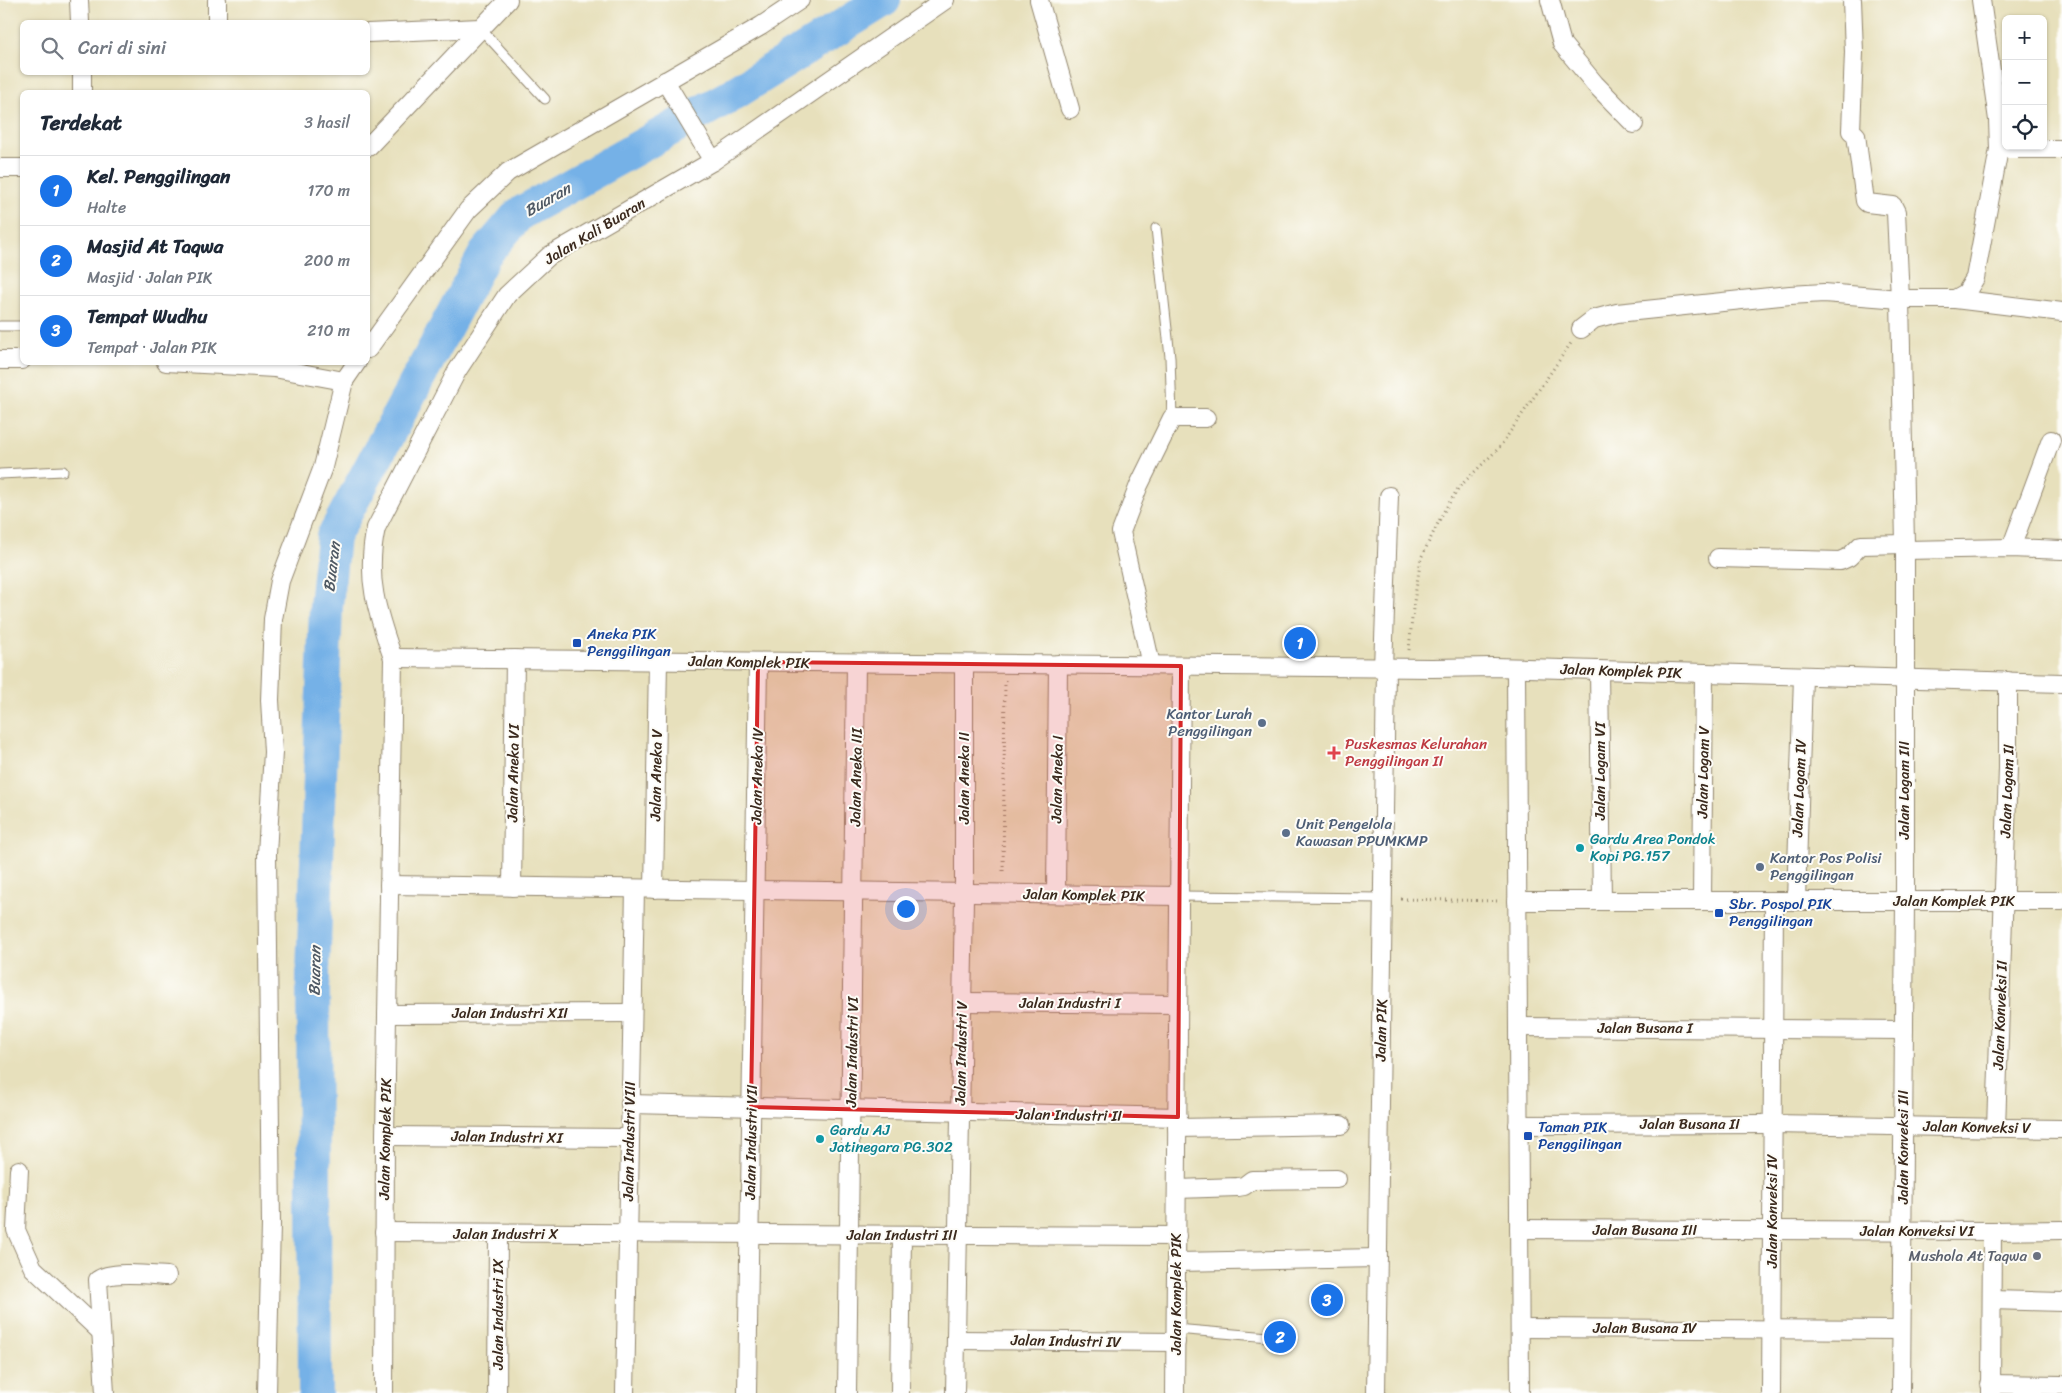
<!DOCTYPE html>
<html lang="id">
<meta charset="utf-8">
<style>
:root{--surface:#fff;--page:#f2f2f3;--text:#1f2937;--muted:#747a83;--line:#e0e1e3;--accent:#1a73e8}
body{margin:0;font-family:Sriracha,sans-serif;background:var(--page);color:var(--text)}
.controls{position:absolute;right:15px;top:15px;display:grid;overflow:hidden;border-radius:8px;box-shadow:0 1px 4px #0004}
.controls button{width:45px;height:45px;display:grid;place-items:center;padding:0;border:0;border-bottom:1px solid var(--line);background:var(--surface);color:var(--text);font:25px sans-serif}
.you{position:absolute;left:905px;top:908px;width:18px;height:18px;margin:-12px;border:4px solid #fff;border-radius:50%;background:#1a73e8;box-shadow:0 0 0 8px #1a73e833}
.badge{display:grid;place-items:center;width:32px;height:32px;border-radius:50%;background:var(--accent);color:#fff;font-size:16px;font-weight:700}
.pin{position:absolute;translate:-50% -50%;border:2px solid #fff;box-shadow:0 1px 5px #0006}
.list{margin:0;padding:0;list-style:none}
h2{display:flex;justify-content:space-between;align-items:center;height:65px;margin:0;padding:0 20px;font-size:21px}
h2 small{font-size:16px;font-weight:400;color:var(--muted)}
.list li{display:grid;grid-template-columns:32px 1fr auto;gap:15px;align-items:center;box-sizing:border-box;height:70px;padding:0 20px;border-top:1px solid var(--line)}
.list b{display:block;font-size:19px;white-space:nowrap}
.list p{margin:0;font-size:16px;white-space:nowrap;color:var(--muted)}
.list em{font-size:16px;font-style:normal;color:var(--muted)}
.icon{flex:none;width:28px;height:28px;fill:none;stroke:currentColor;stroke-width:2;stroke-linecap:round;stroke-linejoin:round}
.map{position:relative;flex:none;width:2062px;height:1393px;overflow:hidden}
.search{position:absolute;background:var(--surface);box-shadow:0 1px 4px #0004;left:20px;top:20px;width:350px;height:55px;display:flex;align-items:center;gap:12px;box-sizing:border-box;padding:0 18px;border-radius:8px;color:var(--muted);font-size:19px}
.panel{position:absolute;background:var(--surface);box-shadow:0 1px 4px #0004;left:20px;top:90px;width:350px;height:275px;border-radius:8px}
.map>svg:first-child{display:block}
</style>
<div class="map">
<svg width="2062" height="1393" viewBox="0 0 2062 1393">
<rect width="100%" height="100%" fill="#fdfcf7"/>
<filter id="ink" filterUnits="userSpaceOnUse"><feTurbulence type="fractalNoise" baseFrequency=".02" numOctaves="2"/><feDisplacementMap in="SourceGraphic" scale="10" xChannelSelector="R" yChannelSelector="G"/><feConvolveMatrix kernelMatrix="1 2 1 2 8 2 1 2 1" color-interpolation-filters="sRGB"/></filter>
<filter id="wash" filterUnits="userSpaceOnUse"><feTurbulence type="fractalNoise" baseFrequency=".0096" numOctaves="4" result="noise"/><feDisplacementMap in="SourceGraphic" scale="20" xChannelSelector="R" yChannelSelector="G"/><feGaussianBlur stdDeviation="1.12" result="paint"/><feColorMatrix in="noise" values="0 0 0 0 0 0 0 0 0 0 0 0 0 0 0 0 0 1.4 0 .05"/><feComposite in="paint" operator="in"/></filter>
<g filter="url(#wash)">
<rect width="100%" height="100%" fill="#e7e0bc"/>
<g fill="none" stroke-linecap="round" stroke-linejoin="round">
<polyline stroke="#75b1e7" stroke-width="34" points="315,1393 313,975 326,606 333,537 485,254 519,214 730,96 884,0"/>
</g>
</g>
<g filter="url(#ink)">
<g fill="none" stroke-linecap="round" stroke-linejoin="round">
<defs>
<g id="service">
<polyline points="480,28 545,99"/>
<polyline points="1156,228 1170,357 1172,418"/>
<polyline points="0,326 22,326"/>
<polyline points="0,474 63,471"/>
<polyline points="1179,896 1383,898"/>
<polyline points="1176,1329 1292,1339"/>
</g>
<g id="minor">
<polyline points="79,0 80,22"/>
<polyline points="217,0 217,22"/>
<polyline points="1039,0 1070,109"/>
<polyline points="1550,0 1562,44 1595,84 1634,124"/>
<polyline points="1852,0 1854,52 1851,131 1856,135 1865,201 1867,203 1893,206 1896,212 1900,299 1905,544 1905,901 1901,1393"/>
<polyline points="368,33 480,28"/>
<polyline points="82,72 82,92"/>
<polyline points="665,81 713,161"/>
<polyline points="368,147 508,0"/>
<polyline points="1999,149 2062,149"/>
<polyline points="0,168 22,168"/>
<polyline points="1955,299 1966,293 1975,278 1999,149 1998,120 1981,0"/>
<polyline points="1581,329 1594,319 1617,313 1790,295 1824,293 1900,299 1955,299 2062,312"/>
<polyline points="368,349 468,210 508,172 761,26 800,0"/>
<polyline points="0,360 22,360"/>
<polyline points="166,362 274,368 344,381"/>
<polyline points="2011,548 2051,440"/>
<polyline points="1905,550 2011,548 2062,550"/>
<polyline points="1718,558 1840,561 1849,557 1861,545 1905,544"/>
<polyline points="393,658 1432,668 1493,667 2062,683"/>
<polyline points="1151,665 1121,532 1139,485 1172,418 1206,418"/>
<polyline points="1383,668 1389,496"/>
<polyline points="1516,668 1520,1393"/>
<polyline points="1599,670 1602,901"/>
<polyline points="389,885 1179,896"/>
<polyline points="512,887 515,659"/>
<polyline points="654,889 658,661"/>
<polyline points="1056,894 1058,664"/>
<polyline points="1517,901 2062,901"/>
<polyline points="1702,901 1704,673"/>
<polyline points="1796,901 1803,676"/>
<polyline points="962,1002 1178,1004"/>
<polyline points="387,1014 632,1013"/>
<polyline points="1518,1027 1904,1030"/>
<polyline points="630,1104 1178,1117"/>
<polyline points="1518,1125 1772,1124 2062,1129"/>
<polyline points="1177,1128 1341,1125"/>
<polyline points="1996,1128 2008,768 2008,681"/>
<polyline points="385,1136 629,1138"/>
<polyline points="19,1170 16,1230 33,1268 101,1332"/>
<polyline points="1177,1189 1238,1187 1244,1186 1252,1180 1337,1179"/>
<polyline points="1519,1229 1992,1231 2062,1230"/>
<polyline points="384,1232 1177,1236"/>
<polyline points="1177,1262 1378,1258"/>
<polyline points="1992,1300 2062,1302"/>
<polyline points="1520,1328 1901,1330"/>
<polyline points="956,1340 1176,1342"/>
<polyline points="1990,1384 2062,1385"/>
<path d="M105 1393 98 1280C110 1270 151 1275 167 1276"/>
<polyline points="267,1393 271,1224 267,854 273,752 270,700 273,619 280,581 323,467 344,381 357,362"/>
<path d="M384 1393 385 1136 393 658C377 612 365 577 376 528L457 371 507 295 549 256 713 161 945 0"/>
<polyline points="497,1393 498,1234"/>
<polyline points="625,1393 635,889"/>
<polyline points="747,1393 758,662"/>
<polyline points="847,1393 856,663"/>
<polyline points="900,1393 902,1235"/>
<polyline points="955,1393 964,899 964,664"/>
<polyline points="1175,1393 1181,666"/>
<polyline points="1376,1393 1386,668"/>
<polyline points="1771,1393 1774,901"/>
<polyline points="1991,1393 1992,1231"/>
</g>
</defs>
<use href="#service" stroke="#91856d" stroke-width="11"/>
<use href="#minor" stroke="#91856d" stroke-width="20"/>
<g stroke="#91856d" stroke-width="3" stroke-dasharray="1 4" stroke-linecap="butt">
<polyline points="1409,650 1413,608 1421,558 1443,513 1459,487 1499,448 1571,343"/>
<polyline points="1003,876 1005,679"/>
<polyline points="1401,899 1499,901"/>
</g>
<use href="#service" stroke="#fff" stroke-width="9"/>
<use href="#minor" stroke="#fff" stroke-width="18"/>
</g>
</g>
<path fill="#d62828" fill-opacity="0.2" stroke="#d62828" stroke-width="4" stroke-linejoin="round" d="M758 662 1181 666 1178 1117 751 1107Z"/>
<g fill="#1a4fb4" stroke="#fdfcf7" stroke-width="2">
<rect x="572" y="638" width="10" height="10" rx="2.5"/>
<rect x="1714" y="908" width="10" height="10" rx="2.5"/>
<rect x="1523" y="1131" width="10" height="10" rx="2.5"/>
</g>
<g fill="#5c6f8a" stroke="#fdfcf7" stroke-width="2">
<circle cx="1262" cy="723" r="5"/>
<circle cx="1286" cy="833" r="5"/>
<circle cx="1760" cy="867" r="5"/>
</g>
<path fill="#e0444e" stroke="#fdfcf7" stroke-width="2" d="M1331.5 745.5h5v5h5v5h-5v5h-5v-5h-5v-5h5z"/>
<g fill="#0f9aa8" stroke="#fdfcf7" stroke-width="2">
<circle cx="1580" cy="848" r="5"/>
<circle cx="820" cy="1139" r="5"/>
</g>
<circle fill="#6b7280" stroke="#fdfcf7" stroke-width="2" cx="2037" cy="1256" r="5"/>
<g text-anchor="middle" stroke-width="4" stroke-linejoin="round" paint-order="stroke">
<g font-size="15" fill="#3b2a1e" stroke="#fdfcf7">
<text transform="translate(595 231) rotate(-31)" y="5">Jalan Kali Buaran</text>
<text transform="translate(749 662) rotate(1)" y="5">Jalan Komplek PIK</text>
<text transform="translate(1621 671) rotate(2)" y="5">Jalan Komplek PIK</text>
<text transform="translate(1600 771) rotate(-90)" y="5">Jalan Logam VI</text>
<text transform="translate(1703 772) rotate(-89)" y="5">Jalan Logam V</text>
<text transform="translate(513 773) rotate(-89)" y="5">Jalan Aneka VI</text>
<text transform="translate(656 775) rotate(-89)" y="5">Jalan Aneka V</text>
<text transform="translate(757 776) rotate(-89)" y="5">Jalan Aneka IV</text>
<text transform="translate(856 777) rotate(-89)" y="5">Jalan Aneka III</text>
<text transform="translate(964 778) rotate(-90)" y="5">Jalan Aneka II</text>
<text transform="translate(1057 779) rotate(-89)" y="5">Jalan Aneka I</text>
<text transform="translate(1799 788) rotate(-88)" y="5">Jalan Logam IV</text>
<text transform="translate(1904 790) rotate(-90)" y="5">Jalan Logam III</text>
<text transform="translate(2007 791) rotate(-88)" y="5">Jalan Logam II</text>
<text transform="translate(1084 895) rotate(1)" y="5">Jalan Komplek PIK</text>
<text x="1954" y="906">Jalan Komplek PIK</text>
<text x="1070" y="1008">Jalan Industri I</text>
<text x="510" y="1018">Jalan Industri XII</text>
<text transform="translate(2000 1015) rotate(-88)" y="5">Jalan Konveksi II</text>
<text x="1645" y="1033">Jalan Busana I</text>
<text transform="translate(1381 1030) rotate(-89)" y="5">Jalan PIK</text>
<text transform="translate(852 1052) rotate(-89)" y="5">Jalan Industri VI</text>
<text transform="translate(961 1053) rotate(-89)" y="5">Jalan Industri V</text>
<text transform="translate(1069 1115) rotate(1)" y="5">Jalan Industri II</text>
<text x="1690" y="1129">Jalan Busana II</text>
<text transform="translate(1977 1127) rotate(1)" y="5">Jalan Konveksi V</text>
<text transform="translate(507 1137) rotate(1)" y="5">Jalan Industri XI</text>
<text transform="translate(385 1139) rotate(-89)" y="5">Jalan Komplek PIK</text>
<text transform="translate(629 1141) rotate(-89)" y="5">Jalan Industri VIII</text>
<text transform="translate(751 1142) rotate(-89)" y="5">Jalan Industri VII</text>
<text transform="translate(1903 1147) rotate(-90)" y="5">Jalan Konveksi III</text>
<text transform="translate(1772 1211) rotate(-90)" y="5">Jalan Konveksi IV</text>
<text x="1645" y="1235">Jalan Busana III</text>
<text x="1917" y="1236">Jalan Konveksi VI</text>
<text x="506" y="1239">Jalan Industri X</text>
<text x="902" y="1240">Jalan Industri III</text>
<text transform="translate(1176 1294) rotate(-90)" y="5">Jalan Komplek PIK</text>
<text transform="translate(498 1314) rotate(-90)" y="5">Jalan Industri IX</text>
<text x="1645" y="1333">Jalan Busana IV</text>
<text transform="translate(1066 1341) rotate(1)" y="5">Jalan Industri IV</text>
</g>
<g font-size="15" fill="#164399" stroke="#fdfcf7" text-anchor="start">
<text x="587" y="639">Aneka PIK<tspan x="587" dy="17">Penggilingan</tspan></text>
<text x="1729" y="909">Sbr. Pospol PIK<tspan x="1729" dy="17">Penggilingan</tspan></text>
<text x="1538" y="1132">Taman PIK<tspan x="1538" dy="17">Penggilingan</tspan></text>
</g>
<g font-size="15" fill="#4e5e75" stroke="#fdfcf7" text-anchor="start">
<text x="1252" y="719" text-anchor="end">Kantor Lurah<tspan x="1252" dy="17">Penggilingan</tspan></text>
<text x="1296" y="829">Unit Pengelola<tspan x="1296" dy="17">Kawasan PPUMKMP</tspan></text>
<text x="1770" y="863">Kantor Pos Polisi<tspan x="1770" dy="17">Penggilingan</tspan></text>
</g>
<g font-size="15" fill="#be3a42" stroke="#fdfcf7" text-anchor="start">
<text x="1345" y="749">Puskesmas Kelurahan<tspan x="1345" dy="17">Penggilingan II</tspan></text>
</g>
<g font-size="15" fill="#0d838f" stroke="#fdfcf7" text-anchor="start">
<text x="1590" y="844">Gardu Area Pondok<tspan x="1590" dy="17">Kopi PG.157</tspan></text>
<text x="830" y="1135">Gardu AJ<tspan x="830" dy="17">Jatinegara PG.302</tspan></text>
</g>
<g font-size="15" fill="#5b616d" stroke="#fdfcf7" text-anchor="end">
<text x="2027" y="1261">Mushola At Taqwa</text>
</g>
<g font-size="16" font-style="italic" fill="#4f5964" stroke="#fdfcf7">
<text transform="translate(547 199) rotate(-30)" y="6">Buaran</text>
<text transform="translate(331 567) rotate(-83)" y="6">Buaran</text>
<text transform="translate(314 971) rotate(-89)" y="6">Buaran</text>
</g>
</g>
</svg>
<div class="controls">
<button>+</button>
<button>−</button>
<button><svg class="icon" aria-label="locate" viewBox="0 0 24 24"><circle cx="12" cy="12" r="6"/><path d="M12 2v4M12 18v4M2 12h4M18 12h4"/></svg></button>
</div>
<div class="you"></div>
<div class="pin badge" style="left:1300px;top:643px">1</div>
<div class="pin badge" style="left:1280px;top:1337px">2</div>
<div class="pin badge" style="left:1327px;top:1300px">3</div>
<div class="search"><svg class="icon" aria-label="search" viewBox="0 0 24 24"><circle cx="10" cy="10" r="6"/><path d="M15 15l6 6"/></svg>Cari di sini</div>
<section class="panel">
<h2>Terdekat<small>3 hasil</small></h2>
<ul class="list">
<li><span class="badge">1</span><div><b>Kel. Penggilingan</b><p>Halte</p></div><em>170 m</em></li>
<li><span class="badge">2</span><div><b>Masjid At Taqwa</b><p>Masjid · Jalan PIK</p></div><em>200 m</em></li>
<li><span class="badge">3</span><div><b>Tempat Wudhu</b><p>Tempat · Jalan PIK</p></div><em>210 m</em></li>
</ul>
</section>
</div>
